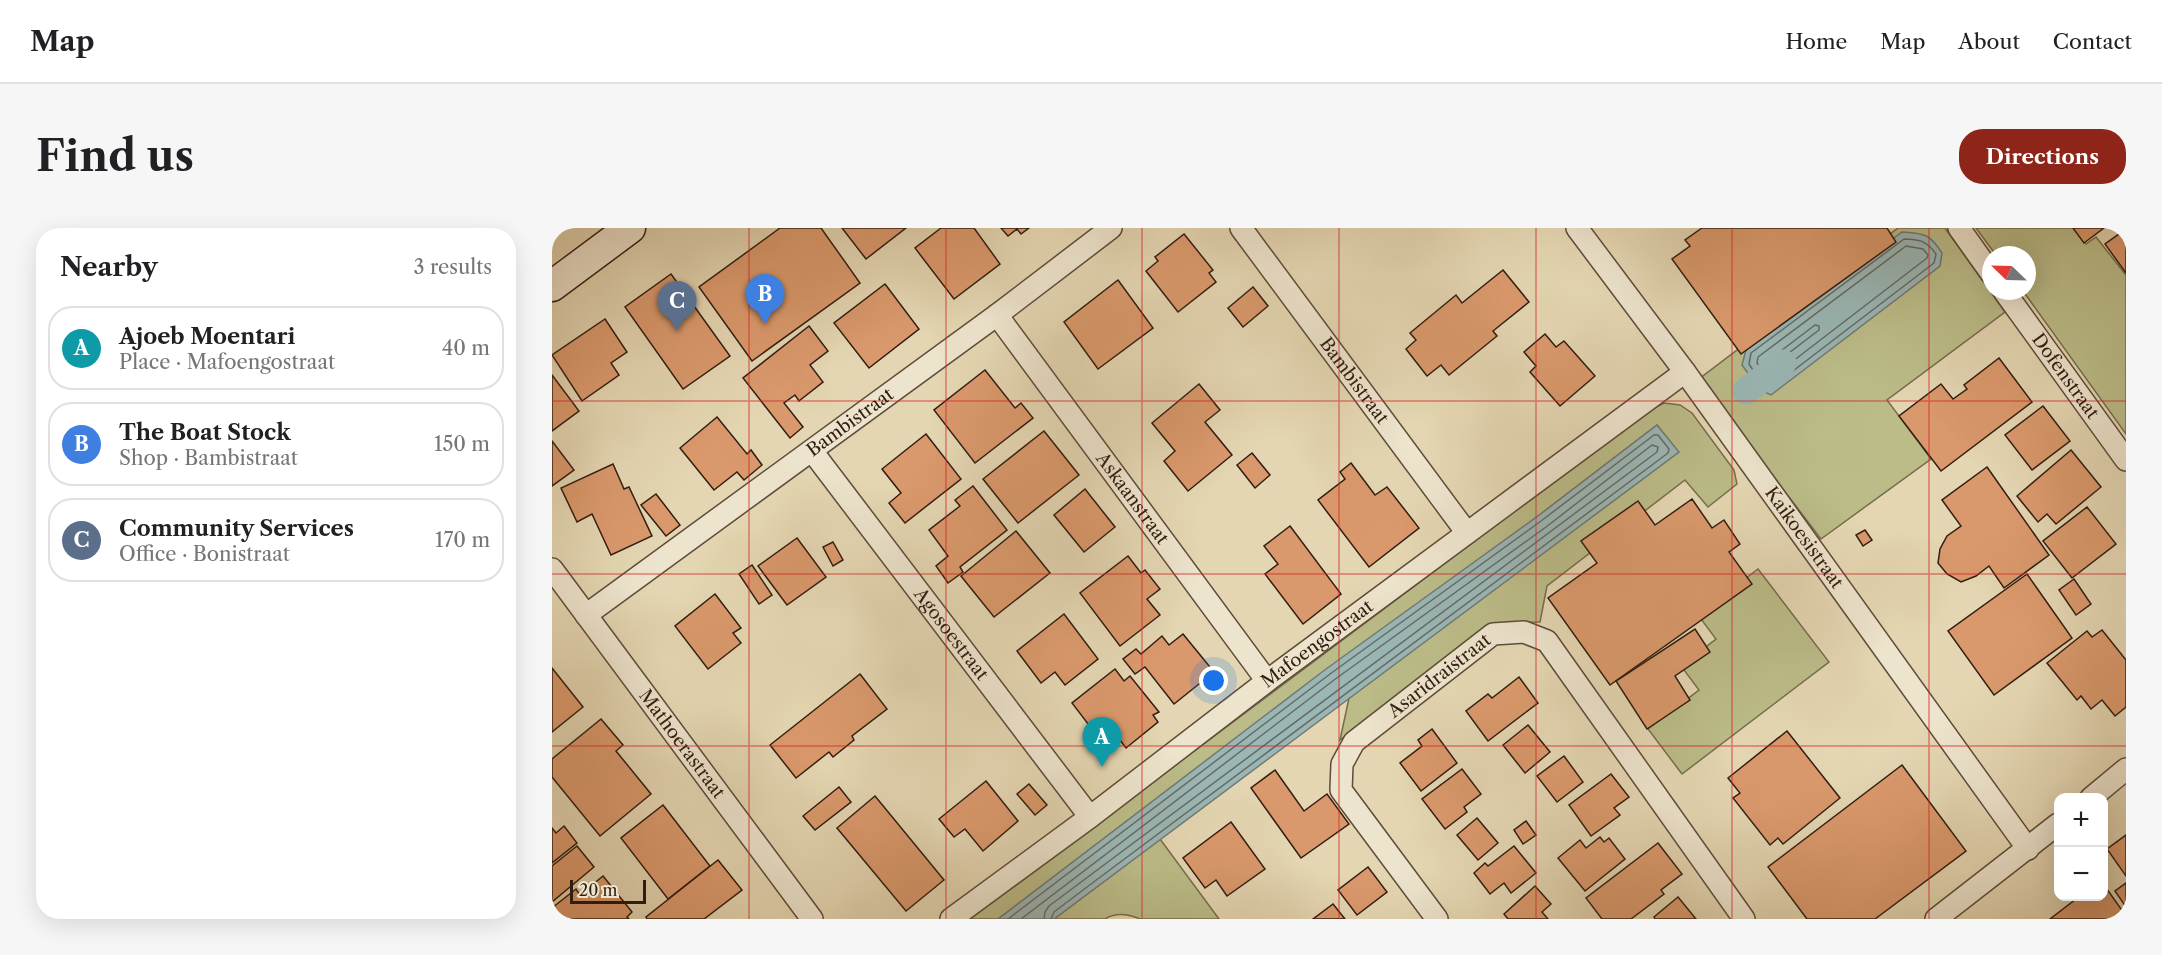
<!DOCTYPE html>
<meta charset="utf-8">
<style>
:root{--surface:#fff;--page:#f6f6f6;--text:#202124;--muted:#757577;--line:#e0e0e0;--accent:#8f2418}
body{margin:0;font-family:"Libre Caslon Text",serif;background:var(--page);color:var(--text)}
.controls{position:absolute;right:18px;bottom:18px;display:grid;overflow:hidden;border-radius:12px;box-shadow:0 6px 24px #0002}
.controls button{width:54px;height:54px;display:grid;place-items:center;padding:0;border:0;border-bottom:2px solid var(--line);background:var(--surface);color:var(--text);font:30px sans-serif}
.compass{position:absolute;left:1430px;top:18px;width:54px;height:54px;border-radius:50%;background:var(--surface);box-shadow:0 6px 24px #0002;rotate:293deg}
.scale{position:absolute;left:18px;bottom:15px;width:76px;box-sizing:border-box;padding-left:6px;border:3px solid #321d11;border-top:0;font-size:16px;line-height:21px;white-space:nowrap;color:#321d11;-webkit-text-stroke:4px #ede4cd;paint-order:stroke}
.you{position:absolute;left:662px;top:453px;width:21px;height:21px;margin:-15px;border:4px solid #fff;border-radius:50%;background:#1a73e8;box-shadow:0 0 0 9px #1a73e833}
.badge{display:grid;place-items:center;width:39px;height:39px;border-radius:50%;background:var(--accent);color:#fff;font-size:20px;font-weight:700}
.pin{position:absolute;translate:-50% -50px;filter:drop-shadow(0 2px 3px #0008)}
.pin::after{content:'';position:absolute;top:32px;width:21px;height:18px;background:inherit;clip-path:polygon(0 0,100% 0,50% 100%)}
.list{margin:0;padding:0;list-style:none}
h2{display:flex;justify-content:space-between;align-items:center;height:78px;margin:0;padding:0 24px;font-size:26px}
h2 small{font-size:20px;font-weight:400;color:var(--muted)}
.list li{display:grid;grid-template-columns:39px 1fr auto;gap:18px;align-items:center;box-sizing:border-box;height:84px;margin:0 12px 12px;padding:0 12px;border:2px solid var(--line);border-radius:24px}
.list b{display:block;font-size:22px;white-space:nowrap}
.list p{margin:0;font-size:20px;white-space:nowrap;color:var(--muted)}
.list em{font-size:20px;font-style:normal;color:var(--muted)}
.map{position:relative;flex:none;width:1574px;height:691px;overflow:hidden;border-radius:24px}
header{display:flex;align-items:center;gap:36px;box-sizing:border-box;height:84px;padding:0 30px;background:var(--surface);border-bottom:2px solid var(--line)}
header strong{font-size:28px}
nav{display:flex;gap:33px;margin-inline-start:auto;font-size:21px}
.intro{display:flex;align-items:center;justify-content:space-between;box-sizing:border-box;height:144px;padding:0 36px}
h1{margin:0;font-size:42px}
.button{padding:15px 27px;border-radius:24px;background:var(--accent);color:#fff;font-size:21px;font-weight:700}
main{display:flex;gap:36px;padding:0 36px}
aside{flex:1;background:var(--surface);border-radius:24px;box-shadow:0 6px 24px #0002}
.map>svg:first-child{display:block}
</style>
<header>
<strong>Map</strong>
<nav><a>Home</a><a>Map</a><a>About</a><a>Contact</a></nav>
</header>
<div class="intro"><h1>Find us</h1><a class="button">Directions</a></div>
<main>
<aside>
<h2>Nearby<small>3 results</small></h2>
<ul class="list">
<li><span class="badge" style="background:#0f9aa8">A</span><div><b>Ajoeb Moentari</b><p>Place · Mafoengostraat</p></div><em>40 m</em></li>
<li><span class="badge" style="background:#3f7fe0">B</span><div><b>The Boat Stock</b><p>Shop · Bambistraat</p></div><em>150 m</em></li>
<li><span class="badge" style="background:#5c6f8a">C</span><div><b>Community Services</b><p>Office · Bonistraat</p></div><em>170 m</em></li>
</ul>
</aside>
<div class="map">
<svg width="1574" height="691" viewBox="0 0 1574 691">
<rect width="100%" height="100%" fill="#e4d6b2"/>
<filter id="stains"><feTurbulence type="fractalNoise" baseFrequency=".00333" numOctaves="4"/><feColorMatrix values="0 0 0 0 .2 0 0 0 0 .09 0 0 0 0 .02 0 0 0 .5 -.17"/></filter>
<radialGradient id="worn" r=".72"><stop offset=".6" stop-color="#630" stop-opacity="0"/><stop offset="1" stop-color="#630" stop-opacity=".3"/></radialGradient>
<g fill="#bbbc88" stroke="#766c4c" stroke-width="1.5">
<polygon points="1346,0 1393,0 1453,84 1335,172 1379,231 1269,311 1147,151"/>
<polygon points="1424,0 1521,0 1534,16 1544,9 1574,47 1574,206 1471,63 1475,63 1475,27 1444,27"/>
<polygon points="1112,175 1128,177 1140,185 1182,242 1185,256 1156,279 1133,252 995,358 988,394 944,395 788,512 797,470 1126,224 1105,197 986,288 446,691 418,691 1096,183"/>
<polygon points="1206,341 1277,434 1130,546 1096,501 1147,462 1129,438 1164,411 1146,387"/>
<path d="M608 611 667 691H588C576 686 564 684 553 691H502Z"/>
</g>
<g fill="#9ab7b6" stroke="#707974" stroke-width="1.5">
<path d="M1350 4C1373 6 1377 5 1390 25L1388 38 1219 167 1208 162 1190 137 1194 122Z"/>
<polygon points="1105,197 1127,224 502,691 446,691 774,441 986,288"/>
</g>
<g fill="none" stroke-linecap="round" stroke-linejoin="round">
<g stroke="#666a64" stroke-width="1.5">
<path d="M1352 11C1367 11 1375 13 1384 26L1382 35 1220 159 1211 157 1197 136 1199 125Z"/>
<polygon points="1354,18 1371,21 1376,27 1375,30 1219,150 1215,149 1205,135 1206,129"/>
<polygon points="1263,97 1267,98 1267,102 1221,137 1217,137 1217,132"/>
<polyline points="456,691 778,446 989,293 1102,207 1106,207 1117,221 1116,225 539,656 502,684 499,691"/>
<polyline points="469,691 782,452 994,299 1100,217 1106,219 1105,224 497,678 493,684 492,691"/>
</g>
<polyline stroke="#9ab7b6" stroke-width="27" points="1194,163 1231,135"/>
</g>
<g fill="#da996c" stroke="#321d11" stroke-width="1.5">
<polygon points="228,0 269,0 308,55 200,133 147,59"/>
<polygon points="290,0 354,0 314,31"/>
<polygon points="389,0 422,0 448,36 402,71 363,20"/>
<polygon points="449,0 477,0 469,6 465,1 456,8"/>
<polygon points="1150,0 1335,0 1344,14 1189,126 1120,31 1138,18 1133,12"/>
<polygon points="1521,0 1552,0 1532,15"/>
<polygon points="1574,1 1574,45 1553,16"/>
<polygon points="632,6 661,42 657,45 664,54 626,84 594,43 606,33 603,29"/>
<polygon points="951,42 977,74 941,103 945,108 897,147 889,137 875,148 854,121 864,112 858,105 904,67 910,75"/>
<polygon points="119,46 178,128 131,161 73,79"/>
<polygon points="566,52 601,100 546,141 512,94"/>
<polygon points="333,56 367,101 317,140 282,95"/>
<polygon points="701,59 716,78 691,99 676,80"/>
<polygon points="53,91 75,124 59,135 67,147 30,173 0,127"/>
<polygon points="257,98 276,123 258,137 271,154 247,173 243,167 232,175 251,199 238,210 191,150"/>
<polygon points="993,106 1004,119 1012,113 1043,148 1008,178 978,144 984,138 972,124"/>
<polygon points="1447,130 1480,174 1389,243 1347,188 1389,156 1401,171 1415,161 1412,157"/>
<polygon points="433,142 463,180 469,175 481,190 423,235 382,182"/>
<polygon points="0,147 27,183 0,203"/>
<polygon points="647,156 668,182 653,194 680,227 636,263 612,233 623,223 600,195"/>
<polygon points="1491,178 1518,213 1480,242 1453,207"/>
<polygon points="165,189 195,226 199,222 210,237 192,252 185,244 162,262 128,220"/>
<polygon points="492,203 527,247 466,295 431,251"/>
<polygon points="374,206 409,251 353,295 337,275 349,265 330,241"/>
<polygon points="0,213 22,242 0,258"/>
<polygon points="1519,222 1549,259 1504,296 1495,286 1486,294 1465,268"/>
<polygon points="700,225 718,247 703,260 685,237"/>
<polygon points="799,235 823,267 835,259 867,300 817,339 766,272 793,251 788,244"/>
<polygon points="61,236 72,261 77,259 100,308 59,327 40,286 25,294 9,260"/>
<polygon points="1435,239 1497,327 1452,360 1437,338 1424,348 1409,354 1395,346 1386,335 1388,321 1395,308 1409,298 1390,272"/>
<polygon points="421,258 455,302 408,339 411,344 396,355 384,338 396,328 377,302 408,278 403,272"/>
<polygon points="533,261 563,299 532,324 502,287"/>
<polygon points="104,266 128,297 114,308 89,277"/>
<polygon points="1140,271 1160,300 1172,292 1188,316 1177,324 1200,356 1058,457 996,370 1045,335 1029,313 1086,273 1103,297"/>
<polygon points="1535,279 1564,316 1520,350 1491,313"/>
<polygon points="738,298 789,366 751,396 713,346 726,336 712,318"/>
<polygon points="1313,302 1320,312 1311,318 1304,307"/>
<polygon points="464,303 498,345 442,389 409,348"/>
<polygon points="245,310 274,349 235,377 206,338"/>
<polygon points="281,314 291,332 281,338 271,319"/>
<polygon points="576,328 589,345 593,342 608,361 595,371 608,387 568,418 528,365"/>
<polygon points="200,337 220,367 207,376 187,346"/>
<polygon points="1475,346 1520,410 1442,467 1396,403"/>
<polygon points="1522,351 1539,376 1524,387 1507,362"/>
<polygon points="163,366 189,400 181,405 189,415 156,441 123,398"/>
<polygon points="512,386 546,431 513,457 503,444 489,455 465,423"/>
<polygon points="1143,401 1158,424 1123,448 1138,472 1095,501 1064,453"/>
<polygon points="1550,402 1574,432 1574,479 1563,488 1550,472 1539,481 1529,468 1525,472 1495,435 1535,403 1540,409"/>
<polygon points="631,406 662,444 622,476 593,439 583,446 571,431 584,421 589,426 610,408 617,417"/>
<polygon points="0,440 31,479 0,504"/>
<polygon points="563,441 572,453 578,448 607,484 601,487 606,494 574,520 568,512 556,522 520,475"/>
<polygon points="308,446 335,481 300,508 302,512 281,529 277,524 244,550 218,517"/>
<polygon points="967,449 986,475 936,513 914,483 936,466 940,470"/>
<polygon points="49,491 71,517 64,523 99,566 48,608 0,549 0,531"/>
<polygon points="976,497 998,524 973,545 951,517"/>
<polygon points="880,501 905,535 869,563 848,535 870,518 866,512"/>
<polygon points="1235,503 1288,570 1231,616 1226,610 1218,617 1181,570 1188,565 1176,550"/>
<polygon points="1012,528 1031,554 1005,574 985,548"/>
<polygon points="1350,537 1414,623 1323,691 1255,691 1216,639"/>
<polygon points="910,541 929,566 912,579 915,584 893,601 870,571"/>
<polygon points="723,542 752,583 775,566 797,596 749,630 699,560"/>
<polygon points="1059,546 1077,569 1062,580 1068,587 1039,608 1017,577"/>
<polygon points="434,553 466,593 431,623 413,601 402,609 387,591"/>
<polygon points="477,556 495,577 483,587 465,566"/>
<polygon points="287,559 299,574 263,602 251,588"/>
<polygon points="323,568 392,652 354,683 285,600"/>
<polygon points="111,577 158,638 116,671 69,610"/>
<polygon points="925,590 946,615 926,632 905,607"/>
<polygon points="974,593 984,607 971,616 962,602"/>
<polygon points="679,594 713,641 675,668 664,652 653,660 631,630"/>
<polygon points="12,598 25,615 0,635 0,600 4,605"/>
<polygon points="1574,607 1574,648 1555,621"/>
<polygon points="1048,609 1052,614 1057,610 1073,631 1033,663 1006,630 1028,612 1034,620"/>
<polygon points="1106,615 1130,646 1109,662 1112,666 1079,691 1050,691 1034,670"/>
<polygon points="25,618 42,639 0,674 0,638"/>
<polygon points="962,618 984,645 959,665 952,655 938,666 922,645 933,635 936,638"/>
<polygon points="166,632 190,662 152,691 95,691 94,689"/>
<polygon points="816,639 835,664 805,687 786,662"/>
<polygon points="51,648 80,684 75,689 77,691 0,691 0,680 24,661 28,667"/>
<polygon points="1574,655 1574,679 1563,663"/>
<polygon points="1552,657 1574,688 1574,691 1498,691 1528,668 1552,668"/>
<polygon points="983,658 999,676 990,684 996,691 956,691 952,686"/>
<polygon points="1126,669 1144,691 1103,691 1102,689"/>
<polygon points="781,676 793,691 761,691"/>
</g>
<g fill="none" stroke-linecap="round" stroke-linejoin="round">
<defs>
<g id="street">
<path id="s1" d="M689 0 915 305"/>
<path id="s2" d="M1025 0 1133 144 1476 621"/>
<polyline points="1407,0 1439,45"/>
<path id="s3" d="M1452 63 1574 232"/>
<path id="s4" d="M445 87 715 453"/>
<path id="s5" d="M260 223 538 589"/>
<path id="s6" d="M0 341 260 691"/>
<path id="s7" d="M34 387 445 87 559 0"/>
<polyline points="1539,570 1574,541"/>
<path id="s8" d="M399 691 538 589 715 453 1133 144"/>
<path id="s9" d="M885 691 789 562 790 536 802 514 941 406 972 404 995 413 1192 691"/>
<polyline points="1384,691 1506,596"/>
</g>
<polyline id="secondary" points="0,58 78,0"/>
</defs>
<use href="#street" stroke="#5e4b39" stroke-width="24"/>
<use href="#secondary" stroke="#321d11" stroke-width="33"/>
<use href="#street" stroke="#ede4cd" stroke-width="21"/>
<use href="#secondary" stroke="#ede4cd" stroke-width="30"/>
</g>
<path fill="none" stroke="#d62828" stroke-width="1.5" stroke-opacity="0.55" d="M197 0V691M394 0V691M590 0V691M787 0V691M984 0V691M1180 0V691M1377 0V691M0 173H1574M0 346H1574M0 518H1574"/>
<g text-anchor="middle" stroke-width="4.5" stroke-linejoin="round" paint-order="stroke">
<g font-size="18" fill="#321d11" stroke="#ede4cd">
<text dy="6" stroke="none"><textPath href="#s3" startOffset="105">Dofenstraat</textPath></text>
<text dy="6" stroke="none"><textPath href="#s1" startOffset="190">Bambistraat</textPath></text>
<text dy="6" stroke="none"><textPath href="#s7" startOffset="327">Bambistraat</textPath></text>
<text dy="6" stroke="none"><textPath href="#s4" startOffset="228">Askaanstraat</textPath></text>
<text dy="6" stroke="none"><textPath href="#s2" startOffset="384">Kaikoesistraat</textPath></text>
<text dy="6" stroke="none"><textPath href="#s5" startOffset="230">Agosoestraat</textPath></text>
<text dy="6" stroke="none"><textPath href="#s8" startOffset="458">Mafoengostraat</textPath></text>
<text dy="6" stroke="none"><textPath href="#s9" startOffset="320">Asaridraistraat</textPath></text>
<text dy="6" stroke="none"><textPath href="#s6" startOffset="218">Mathoerastraat</textPath></text>
</g>
</g>
<rect width="100%" height="100%" filter="url(#stains)"/>
<rect width="100%" height="100%" fill="url(#worn)"/>
</svg>
<div class="controls">
<button>+</button>
<button>−</button>
</div>
<svg class="compass" viewBox="-18 -18 36 36"><path d="M0-13l5 13h-10z" fill="#e53935"/><path d="M0 13l5-13h-10z" fill="#757577"/></svg>
<div class="scale">20 m</div>
<div class="you"></div>
<div class="pin badge" style="left:550px;top:539px;background:#0f9aa8">A</div>
<div class="pin badge" style="left:213px;top:96px;background:#3f7fe0">B</div>
<div class="pin badge" style="left:125px;top:103px;background:#5c6f8a">C</div>
</div>
</main>
